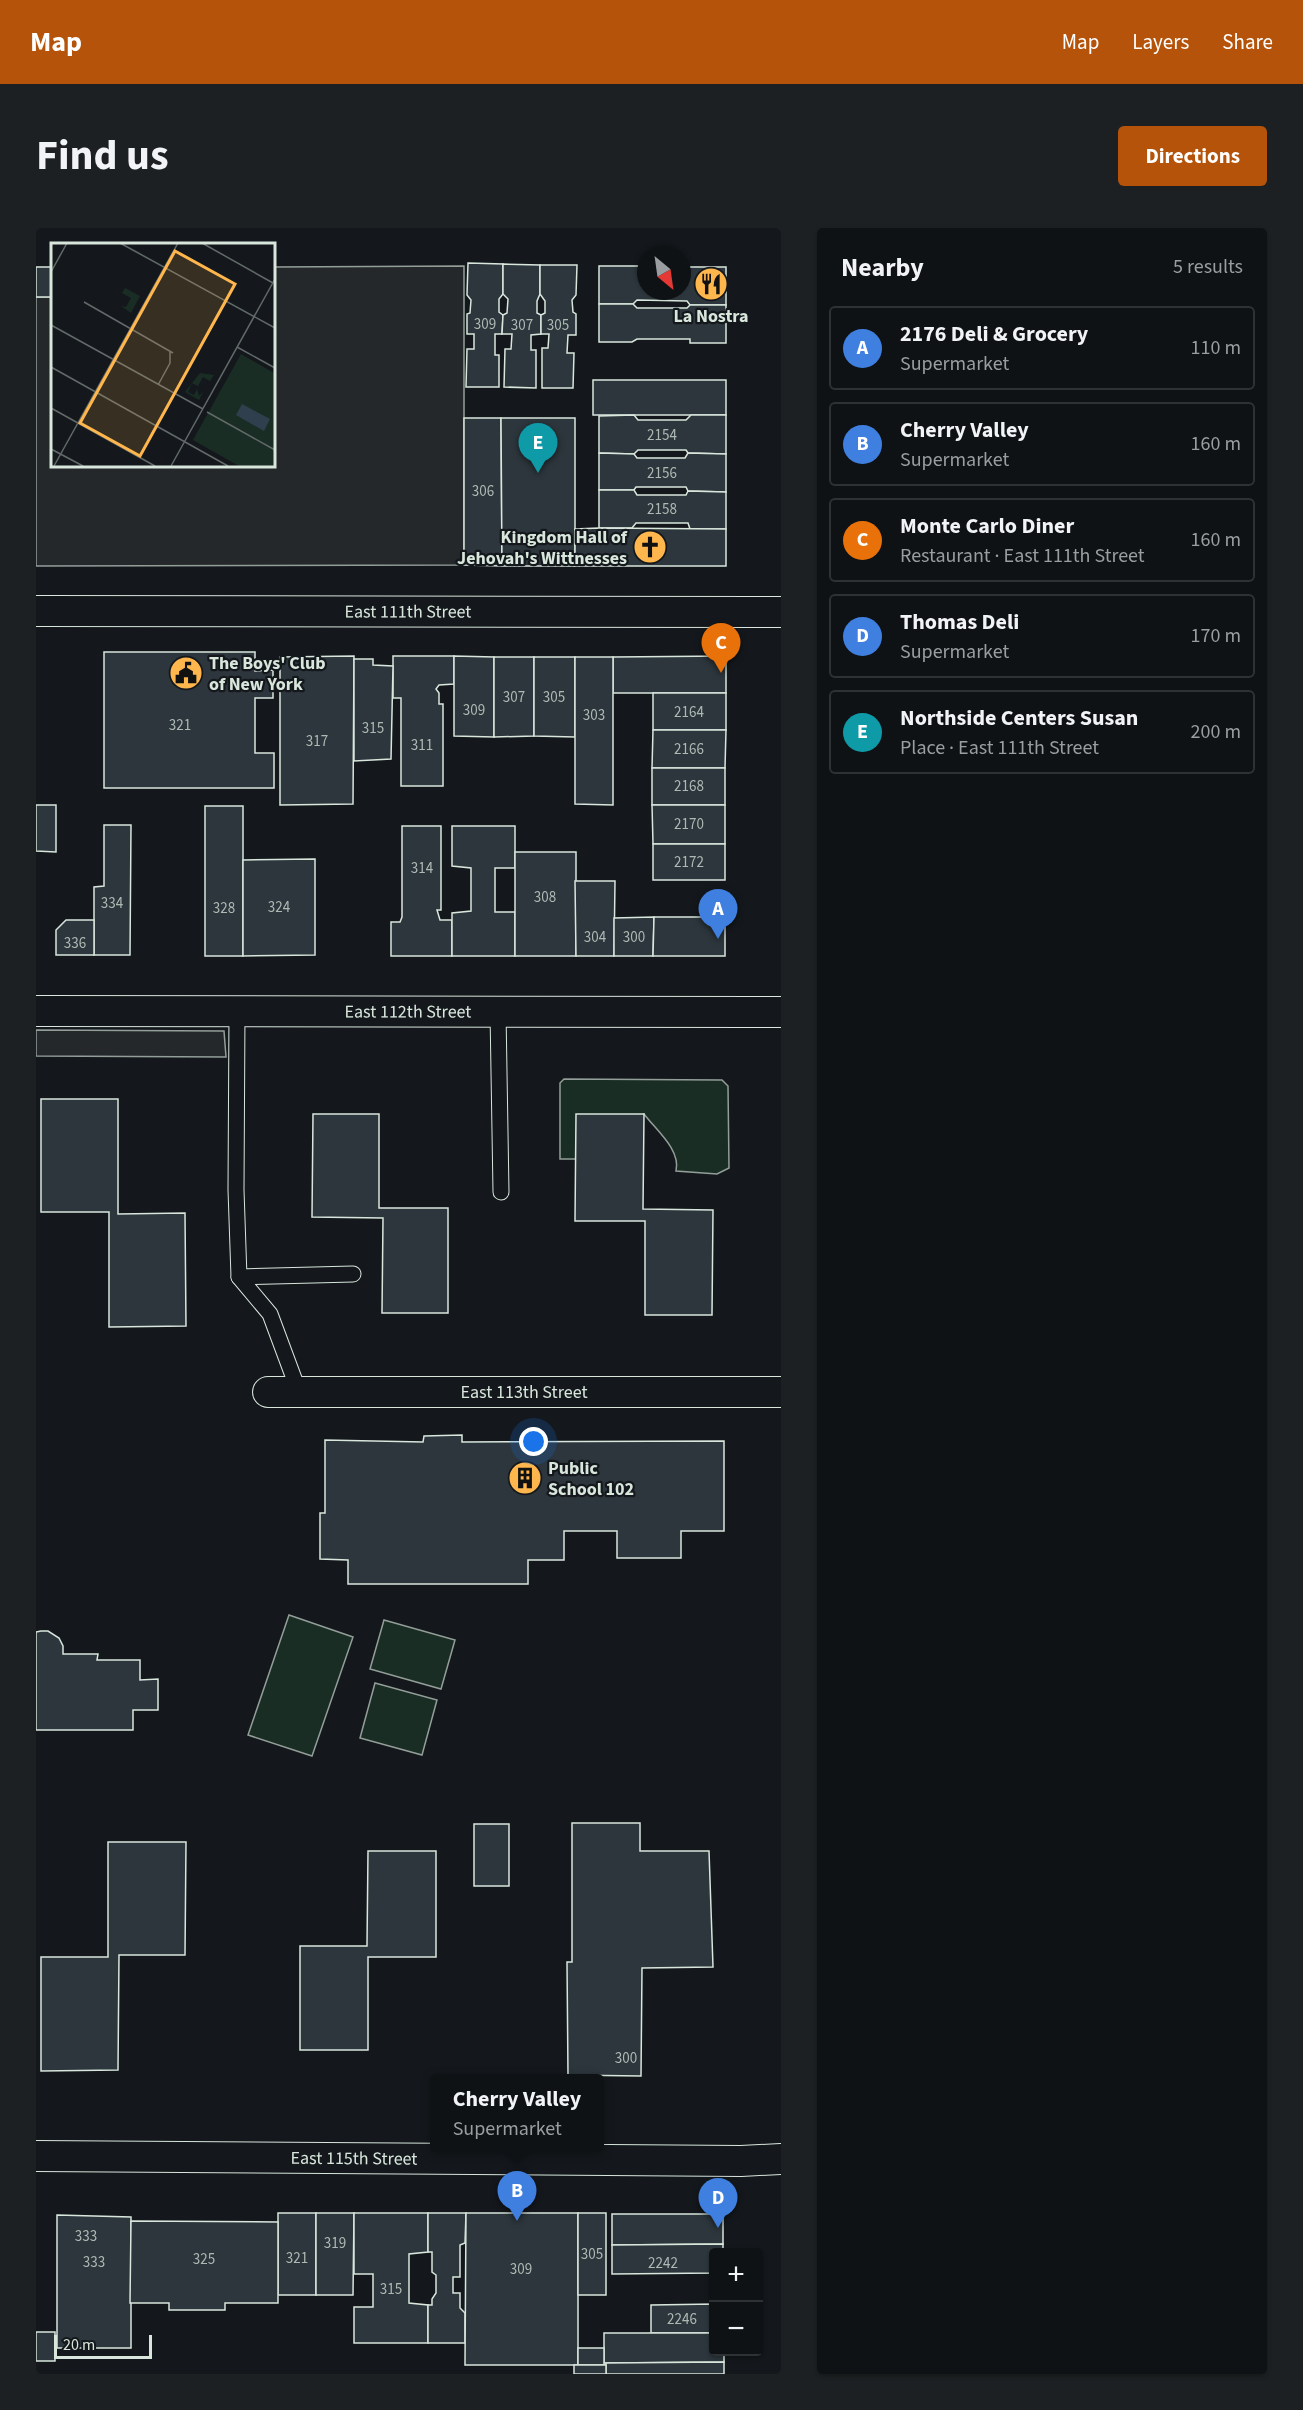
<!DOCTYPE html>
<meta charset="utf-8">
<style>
:root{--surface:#0f1215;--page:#1d2022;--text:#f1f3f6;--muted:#9b9ea0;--line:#2f3234;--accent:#b45309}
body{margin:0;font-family:"Source Sans 3",sans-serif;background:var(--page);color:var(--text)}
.controls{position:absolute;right:18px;bottom:18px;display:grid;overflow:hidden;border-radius:6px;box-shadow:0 2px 4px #0004}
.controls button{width:54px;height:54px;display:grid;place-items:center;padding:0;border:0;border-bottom:2px solid var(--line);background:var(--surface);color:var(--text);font:30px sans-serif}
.compass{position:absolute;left:601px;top:18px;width:54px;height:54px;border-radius:50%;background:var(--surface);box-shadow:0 2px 4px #0004;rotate:151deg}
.scale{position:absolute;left:18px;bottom:15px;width:98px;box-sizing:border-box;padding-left:6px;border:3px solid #d8e6dc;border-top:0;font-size:16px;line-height:21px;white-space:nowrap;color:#d8e6dc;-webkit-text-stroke:4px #14181c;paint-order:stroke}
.you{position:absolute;left:498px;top:1214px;width:21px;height:21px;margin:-15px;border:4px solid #fff;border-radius:50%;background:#1a73e8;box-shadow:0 0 0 9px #1a73e833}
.badge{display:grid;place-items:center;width:39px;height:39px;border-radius:50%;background:var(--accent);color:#fff;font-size:20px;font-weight:700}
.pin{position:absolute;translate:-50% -50px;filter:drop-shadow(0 2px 3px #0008)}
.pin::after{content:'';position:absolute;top:32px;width:21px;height:18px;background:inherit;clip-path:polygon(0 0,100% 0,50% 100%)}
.popup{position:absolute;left:394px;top:1846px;width:174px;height:78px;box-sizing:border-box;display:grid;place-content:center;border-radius:6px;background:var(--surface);filter:drop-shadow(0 2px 4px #0005);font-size:20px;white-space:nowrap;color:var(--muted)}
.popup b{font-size:22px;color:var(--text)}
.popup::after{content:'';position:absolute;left:50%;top:100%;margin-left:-12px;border:12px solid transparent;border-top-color:var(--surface)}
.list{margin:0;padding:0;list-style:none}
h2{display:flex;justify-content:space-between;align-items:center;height:78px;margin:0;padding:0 24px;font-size:26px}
h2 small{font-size:20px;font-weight:400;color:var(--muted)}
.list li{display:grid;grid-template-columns:39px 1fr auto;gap:18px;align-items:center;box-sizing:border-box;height:84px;margin:0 12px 12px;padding:0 12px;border:2px solid var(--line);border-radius:6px}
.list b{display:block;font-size:22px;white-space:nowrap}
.list p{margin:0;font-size:20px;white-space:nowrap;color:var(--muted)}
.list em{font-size:20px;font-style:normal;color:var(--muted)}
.map{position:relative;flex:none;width:745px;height:2146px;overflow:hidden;border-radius:6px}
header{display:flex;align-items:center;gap:36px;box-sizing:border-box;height:84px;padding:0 30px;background:var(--accent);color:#fff}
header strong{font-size:28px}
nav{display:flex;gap:33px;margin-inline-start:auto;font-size:21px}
.intro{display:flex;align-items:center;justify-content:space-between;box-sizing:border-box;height:144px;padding:0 36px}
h1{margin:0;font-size:42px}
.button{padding:15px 27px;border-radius:6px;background:var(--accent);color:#fff;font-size:21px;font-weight:700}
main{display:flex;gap:36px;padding:0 36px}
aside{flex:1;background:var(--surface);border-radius:6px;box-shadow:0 2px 4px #0004}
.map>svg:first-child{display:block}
</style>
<header>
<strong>Map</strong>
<nav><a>Map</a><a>Layers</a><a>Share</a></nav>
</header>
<div class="intro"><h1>Find us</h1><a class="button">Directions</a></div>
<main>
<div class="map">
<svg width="745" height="2146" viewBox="0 0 745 2146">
<rect width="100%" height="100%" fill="#14181c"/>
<g fill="#1a2d24" stroke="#939e99" stroke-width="1.5">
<path d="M528 851 686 852 692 858 693 940 681 946 640 943C645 922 620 902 608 886L540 931H524V855Z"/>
<polygon points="253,1387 317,1409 276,1528 212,1507"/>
<polygon points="348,1392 419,1412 405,1461 334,1441"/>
<polygon points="339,1455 401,1472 386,1527 324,1510"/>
</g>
<g fill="#24282b" stroke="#939e99" stroke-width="1.5">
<polygon points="428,38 428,337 0,338 0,69 16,69 16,237 237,237 237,39"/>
<polygon points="0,802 188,803 190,829 0,828"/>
</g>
<g fill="#2c363c" stroke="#d8e6dc" stroke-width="1.5">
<polygon points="432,35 467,36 467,66 463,71 463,84 467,87 466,106 459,106 459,127 463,127 463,159 430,159 431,121 438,121 438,106 431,106 431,86 434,85 435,72 431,67"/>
<polygon points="467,36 504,37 504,66 501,73 501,85 505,87 505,106 495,107 495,122 500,122 500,160 468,159 469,121 475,121 476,106 466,106 467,87 471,85 472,71 467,66"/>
<polygon points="504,37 541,37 540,67 536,72 537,84 540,86 540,107 532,107 531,125 538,125 537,160 506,160 506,120 512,120 513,106 505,106 505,87 509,85 509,73 504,66"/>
<polygon points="563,38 610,38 610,63 646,63 646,39 690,39 690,77 654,77 651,73 601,72 597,76 563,76"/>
<rect x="0" y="39" width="16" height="30"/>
<polygon points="563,76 597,76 601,80 651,80 654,77 690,77 690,115 654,115 654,111 601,111 596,114 563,114"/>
<rect x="557" y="152" width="133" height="35"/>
<polygon points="598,187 602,192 650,192 655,187 690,187 690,226 652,225 650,222 602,222 598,226 563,225 563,188"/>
<polygon points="428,190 465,190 466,338 428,337"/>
<polygon points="465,190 539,190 539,338 466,338"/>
<polygon points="563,225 598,226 601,230 649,230 652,225 690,226 690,264 652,263 650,259 600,259 598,262 563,262"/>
<polygon points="563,262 598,262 601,267 650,267 652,263 690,264 690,301 654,301 652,295 600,295 596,300 563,300"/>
<polygon points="563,300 690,301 690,338 539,338 539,301"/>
<polygon points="68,424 219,424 219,443 237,442 237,470 219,470 219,525 238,525 238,560 68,560"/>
<polygon points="318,428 317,576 244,577 244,429"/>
<polygon points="357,428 418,428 418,456 403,457 400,461 403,465 403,476 407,476 407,558 365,558 365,470 357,470"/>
<polygon points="418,428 458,429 458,509 418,508"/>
<polygon points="690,428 690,465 577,465 577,429"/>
<polygon points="458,429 498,429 498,508 458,509"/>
<polygon points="498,429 539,429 539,509 498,508"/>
<polygon points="539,429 577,429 577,577 539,576"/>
<polygon points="318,431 337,431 337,437 357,438 355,531 318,533"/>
<rect x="617" y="465" width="73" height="37"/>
<polygon points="617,502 690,502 689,540 616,540"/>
<rect x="616" y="540" width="73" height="37"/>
<polygon points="0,577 20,577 20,624 0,623"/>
<polygon points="616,577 689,577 689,616 617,616"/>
<rect x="169" y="578" width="38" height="150"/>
<polygon points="68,597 95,597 94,727 58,727 58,659 68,658"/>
<polygon points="366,598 405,598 405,682 401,682 404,692 416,692 416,728 355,728 355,694 364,694 366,689"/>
<polygon points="416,598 479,598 479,640 459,640 459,684 479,684 479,728 416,728 416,685 435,683 435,640 416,638"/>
<rect x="617" y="616" width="72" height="36"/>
<rect x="479" y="624" width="61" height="104"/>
<polygon points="279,631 279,727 207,728 207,632"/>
<polygon points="539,653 579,653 578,728 540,728"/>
<polygon points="618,689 617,728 578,728 578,690"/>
<polygon points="618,689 689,689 689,728 617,728"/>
<polygon points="30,692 58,692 58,727 20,727 20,702"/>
<polygon points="5,871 82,871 82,986 149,985 150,1098 73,1099 73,984 5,984"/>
<polygon points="277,886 343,886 343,980 412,980 412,1085 346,1085 347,990 276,989"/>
<polygon points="540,886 608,886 607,981 677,982 676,1087 609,1087 609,993 539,993"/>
<polygon points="426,1207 426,1214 688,1213 688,1303 645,1303 645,1330 581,1330 581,1303 528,1303 528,1332 492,1332 492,1356 312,1356 312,1332 284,1331 284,1285 289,1285 289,1212 387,1214 388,1208"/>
<polygon points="5,1403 12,1403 23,1410 27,1418 27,1426 62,1426 61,1432 104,1432 104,1452 122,1451 122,1482 97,1482 97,1502 0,1502 0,1404"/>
<polygon points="536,1595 604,1595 604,1623 673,1623 677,1739 606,1740 605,1848 532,1847 531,1734 536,1734"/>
<rect x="438" y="1596" width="35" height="62"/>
<polygon points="72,1614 150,1614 149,1727 83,1727 82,1842 5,1843 5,1729 72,1729"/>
<polygon points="332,1623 400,1623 400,1729 332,1729 332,1822 264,1822 264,1718 331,1718"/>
<rect x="242" y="1985" width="38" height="82"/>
<polygon points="280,1985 318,1985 317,2067 280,2067"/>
<polygon points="318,1985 392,1985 392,2024 373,2026 373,2075 392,2077 392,2115 318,2115 318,2079 337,2079 337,2046 318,2046"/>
<polygon points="392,1985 430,1985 429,2015 424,2017 424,2049 417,2049 417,2065 424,2065 424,2080 429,2085 429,2115 392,2115 392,2077 396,2077 396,2071 400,2065 400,2047 396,2044 396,2024 392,2024"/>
<polygon points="430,1985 542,1985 542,2137 429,2137"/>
<rect x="542" y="1985" width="28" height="82"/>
<polygon points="576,1986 687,1986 687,2016 576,2017"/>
<polygon points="21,1987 95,1989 95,2120 21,2120"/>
<polygon points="95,1993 242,1994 242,2075 189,2075 189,2082 133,2082 133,2075 94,2075"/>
<polygon points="687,2016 687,2024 678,2024 678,2045 576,2046 576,2017"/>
<polygon points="678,2076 678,2105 615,2105 615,2077"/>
<rect x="0" y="2104" width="19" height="29"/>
<polygon points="568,2105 678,2105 678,2124 688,2124 688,2134 568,2135"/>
<rect x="542" y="2120" width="26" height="17"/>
<polygon points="688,2134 688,2146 570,2146 570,2135"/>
<rect x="538" y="2137" width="32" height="9"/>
</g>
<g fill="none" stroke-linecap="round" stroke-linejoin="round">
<defs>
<g id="service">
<polyline points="201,784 200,962 203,1049 234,1086 263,1164"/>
<polyline points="462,784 465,964"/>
<polyline points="203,1049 317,1046"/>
</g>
<g id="minor">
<path id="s1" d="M0 383 745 384"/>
<path id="s2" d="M0 783 745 784"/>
<path id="s3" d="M232 1164H745"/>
<path id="s4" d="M0 1928 705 1933 745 1931"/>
</g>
</defs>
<use href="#service" stroke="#d8e6dc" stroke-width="17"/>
<use href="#minor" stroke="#d8e6dc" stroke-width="32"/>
<use href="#service" stroke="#14181c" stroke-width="15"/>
<use href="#minor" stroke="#14181c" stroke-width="30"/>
</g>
<defs>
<symbol id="restaurant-disc" viewBox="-11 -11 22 22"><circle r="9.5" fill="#ffb74d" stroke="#14181c"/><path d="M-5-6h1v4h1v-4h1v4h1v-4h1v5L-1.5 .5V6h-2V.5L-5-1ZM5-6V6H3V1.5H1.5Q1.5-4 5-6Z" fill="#111"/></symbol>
<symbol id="church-disc" viewBox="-11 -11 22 22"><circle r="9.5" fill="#ffb74d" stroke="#14181c"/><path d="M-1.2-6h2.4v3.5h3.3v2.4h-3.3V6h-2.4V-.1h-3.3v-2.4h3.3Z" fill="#111"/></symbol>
<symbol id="civic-disc" viewBox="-11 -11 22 22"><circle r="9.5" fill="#ffb74d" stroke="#14181c"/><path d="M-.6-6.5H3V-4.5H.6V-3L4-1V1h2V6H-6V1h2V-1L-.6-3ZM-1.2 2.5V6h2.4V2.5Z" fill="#111"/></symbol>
<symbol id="building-disc" viewBox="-11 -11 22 22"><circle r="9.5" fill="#ffb74d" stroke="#14181c"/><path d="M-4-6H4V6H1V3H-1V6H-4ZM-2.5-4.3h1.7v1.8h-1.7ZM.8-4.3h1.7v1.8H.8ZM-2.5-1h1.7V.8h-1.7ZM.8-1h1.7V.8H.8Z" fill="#111"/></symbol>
</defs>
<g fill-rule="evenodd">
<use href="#restaurant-disc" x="656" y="37" width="38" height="38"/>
<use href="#church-disc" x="595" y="300" width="38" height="38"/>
<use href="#civic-disc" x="131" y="426" width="38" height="38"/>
<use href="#building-disc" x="470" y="1231" width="38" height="38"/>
</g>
<g text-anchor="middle" stroke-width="4.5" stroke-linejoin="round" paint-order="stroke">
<g font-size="15" fill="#adbab4">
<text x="449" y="101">309</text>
<text x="486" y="102">307</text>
<text x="522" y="102">305</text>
<text x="626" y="212">2154</text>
<text x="626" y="250">2156</text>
<text x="447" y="268">306</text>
<text x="626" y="286">2158</text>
<text x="478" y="474">307</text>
<text x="518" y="474">305</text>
<text x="438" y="487">309</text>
<text x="653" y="489">2164</text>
<text x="558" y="492">303</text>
<text x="144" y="502">321</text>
<text x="337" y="505">315</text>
<text x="281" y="518">317</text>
<text x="386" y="522">311</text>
<text x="653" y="526">2166</text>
<text x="653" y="563">2168</text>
<text x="653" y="601">2170</text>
<text x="653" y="639">2172</text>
<text x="386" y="645">314</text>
<text x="509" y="674">308</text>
<text x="76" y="680">334</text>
<text x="243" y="684">324</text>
<text x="188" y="685">328</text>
<text x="559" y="714">304</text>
<text x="598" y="714">300</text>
<text x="39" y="720">336</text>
<text x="590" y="1835">300</text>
<text x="50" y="2013">333</text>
<text x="299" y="2020">319</text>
<text x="556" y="2031">305</text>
<text x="261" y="2035">321</text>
<text x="168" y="2036">325</text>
<text x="58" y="2039">333</text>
<text x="627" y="2040">2242</text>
<text x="485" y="2046">309</text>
<text x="355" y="2066">315</text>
<text x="646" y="2096">2246</text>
</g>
<g font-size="18" font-weight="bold" fill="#d8e6dc" stroke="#14181c" text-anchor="start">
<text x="675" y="94" text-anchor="middle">La Nostra</text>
<text x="591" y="315" text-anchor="end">Kingdom Hall of<tspan x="591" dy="21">Jehovah's Wittnesses</tspan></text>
<text x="173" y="441">The Boys' Club<tspan x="173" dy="21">of New York</tspan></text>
<text x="512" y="1246">Public<tspan x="512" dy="21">School 102</tspan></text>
</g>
<g font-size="18" fill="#d8e6dc" stroke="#14181c">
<text dy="6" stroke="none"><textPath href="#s1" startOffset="372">East 111th Street</textPath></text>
<text dy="6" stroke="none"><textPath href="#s2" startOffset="372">East 112th Street</textPath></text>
<text dy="6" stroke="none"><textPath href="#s3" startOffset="256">East 113th Street</textPath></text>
<text dy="6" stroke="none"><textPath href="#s4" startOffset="318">East 115th Street</textPath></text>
</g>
</g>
<g transform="translate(15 15)">
<rect width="224" height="224" fill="#14181c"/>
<path d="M74 45 89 53 80 70 70 63 75 64 80 55 71 50ZM190 111 223 130V223H188L142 197ZM149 130 163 132 159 138 152 134 147 143 141 140 137 149 143 152 146 146 148 153 152 149 148 157 134 149Z" fill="#1a2d24"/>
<path d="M191 161 219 176 213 188 185 172Z" fill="#2f3f4d"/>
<path fill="none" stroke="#626a69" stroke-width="1.5" d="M69 0 224 85M151 0 222 40M0 29 16 0M33 59 122 110M0 82 152 166M186 104 224 125M0 124 177 223M107 142 119 120V108M0 165 104 223M156 169 224 207M0 206 32 223M3 223 127 0M120 223 224 36"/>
<path fill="#ffb74d" fill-opacity="0.15" stroke="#ffb74d" stroke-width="3" d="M124 8 184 41 89 213 29 180Z"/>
<rect width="224" height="224" fill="none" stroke="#d8e6dc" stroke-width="3"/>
</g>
</svg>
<div class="controls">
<button>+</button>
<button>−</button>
</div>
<svg class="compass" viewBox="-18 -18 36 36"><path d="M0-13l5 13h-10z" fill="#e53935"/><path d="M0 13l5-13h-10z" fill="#9b9ea0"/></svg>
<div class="scale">20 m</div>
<div class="you"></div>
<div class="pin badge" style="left:682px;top:711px;background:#3f7fe0">A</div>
<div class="pin badge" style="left:481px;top:1993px;background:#3f7fe0">B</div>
<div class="popup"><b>Cherry Valley</b>Supermarket</div>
<div class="pin badge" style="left:685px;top:445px;background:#e8710a">C</div>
<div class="pin badge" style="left:682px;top:2000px;background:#3f7fe0">D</div>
<div class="pin badge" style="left:502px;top:245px;background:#0f9aa8">E</div>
</div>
<aside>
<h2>Nearby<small>5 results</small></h2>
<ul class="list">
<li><span class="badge" style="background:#3f7fe0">A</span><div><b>2176 Deli &amp; Grocery</b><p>Supermarket</p></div><em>110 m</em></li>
<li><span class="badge" style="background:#3f7fe0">B</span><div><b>Cherry Valley</b><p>Supermarket</p></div><em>160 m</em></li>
<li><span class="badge" style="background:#e8710a">C</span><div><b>Monte Carlo Diner</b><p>Restaurant · East 111th Street</p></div><em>160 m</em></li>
<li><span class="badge" style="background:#3f7fe0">D</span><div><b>Thomas Deli</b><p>Supermarket</p></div><em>170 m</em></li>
<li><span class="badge" style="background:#0f9aa8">E</span><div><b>Northside Centers Susan</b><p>Place · East 111th Street</p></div><em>200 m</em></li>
</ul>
</aside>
</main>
